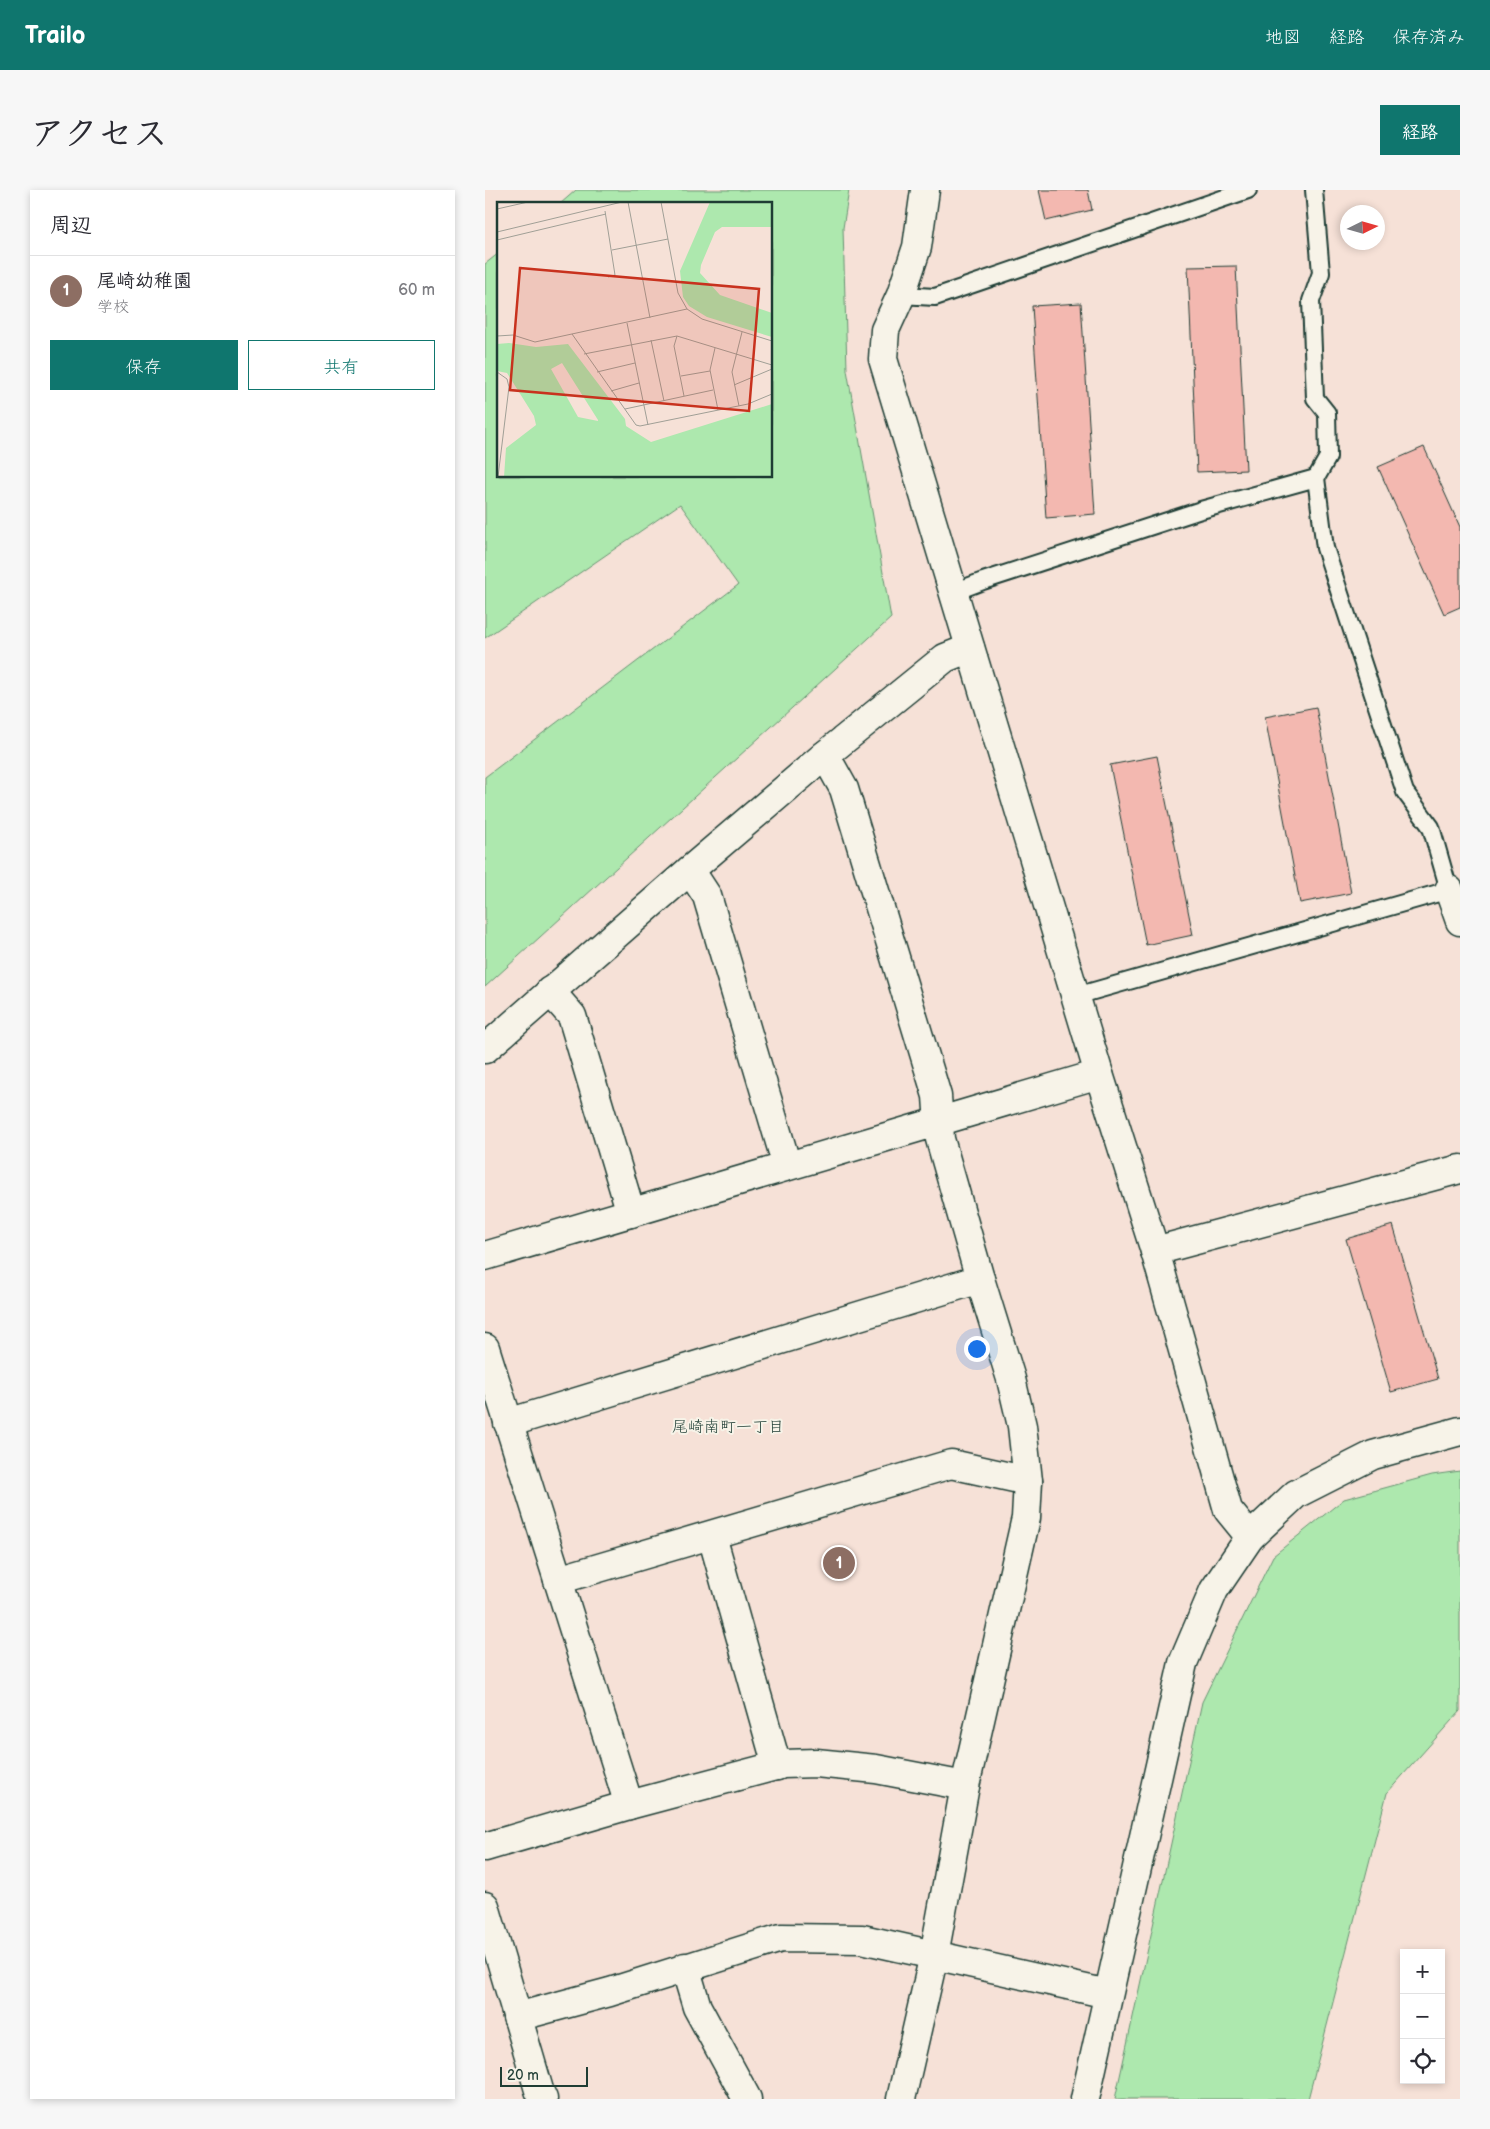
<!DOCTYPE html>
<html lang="ja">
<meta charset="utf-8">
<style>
:root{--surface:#fff;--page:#f7f7f7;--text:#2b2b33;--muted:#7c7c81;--line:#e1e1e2;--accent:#0f766e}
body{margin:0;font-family:"Balsamiq Sans","Klee One",sans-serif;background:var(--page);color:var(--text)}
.controls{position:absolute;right:15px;bottom:15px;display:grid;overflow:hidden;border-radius:0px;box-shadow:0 2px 8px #0003}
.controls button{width:45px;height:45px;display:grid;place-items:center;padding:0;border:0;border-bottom:1px solid var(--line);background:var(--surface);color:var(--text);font:25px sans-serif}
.compass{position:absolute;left:855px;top:15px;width:45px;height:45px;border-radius:50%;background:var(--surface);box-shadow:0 2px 8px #0003;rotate:85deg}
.scale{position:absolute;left:15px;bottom:12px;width:88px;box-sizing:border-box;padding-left:5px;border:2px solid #1f3d34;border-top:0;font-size:14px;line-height:18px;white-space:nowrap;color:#1f3d34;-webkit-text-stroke:4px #f7f3e8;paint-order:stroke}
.you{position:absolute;left:491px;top:1158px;width:18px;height:18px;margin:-12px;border:4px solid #fff;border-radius:50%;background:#1a73e8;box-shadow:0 0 0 8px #1a73e833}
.badge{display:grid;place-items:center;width:32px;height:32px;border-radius:50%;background:var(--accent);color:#fff;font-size:16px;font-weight:700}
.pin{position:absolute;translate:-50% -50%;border:2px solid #fff;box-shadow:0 1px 5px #0006}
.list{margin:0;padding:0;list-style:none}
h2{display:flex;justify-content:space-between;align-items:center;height:65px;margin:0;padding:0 20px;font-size:21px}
h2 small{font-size:16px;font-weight:400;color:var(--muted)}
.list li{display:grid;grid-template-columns:32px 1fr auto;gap:15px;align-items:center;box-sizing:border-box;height:70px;padding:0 20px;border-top:1px solid var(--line)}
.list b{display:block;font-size:19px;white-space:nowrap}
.list p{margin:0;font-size:16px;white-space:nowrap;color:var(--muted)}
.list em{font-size:16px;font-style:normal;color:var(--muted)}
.actions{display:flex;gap:10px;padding:15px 20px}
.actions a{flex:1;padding:11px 0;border:1px solid var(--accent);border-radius:0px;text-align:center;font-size:18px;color:var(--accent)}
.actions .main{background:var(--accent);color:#fff}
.icon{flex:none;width:28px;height:28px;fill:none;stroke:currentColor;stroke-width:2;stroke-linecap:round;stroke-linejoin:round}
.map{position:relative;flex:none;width:975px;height:1909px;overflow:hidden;border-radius:0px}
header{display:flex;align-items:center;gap:30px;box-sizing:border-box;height:70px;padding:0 25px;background:var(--accent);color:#fff}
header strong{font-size:24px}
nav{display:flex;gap:28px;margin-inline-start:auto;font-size:18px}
.intro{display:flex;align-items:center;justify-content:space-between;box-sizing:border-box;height:120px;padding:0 30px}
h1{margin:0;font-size:35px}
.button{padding:12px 22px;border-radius:0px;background:var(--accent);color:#fff;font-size:18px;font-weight:700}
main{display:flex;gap:30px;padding:0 30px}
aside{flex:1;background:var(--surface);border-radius:0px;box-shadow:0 2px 8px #0003}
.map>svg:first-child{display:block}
</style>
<header>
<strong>Trailo</strong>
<nav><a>地図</a><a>経路</a><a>保存済み</a></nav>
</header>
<div class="intro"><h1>アクセス</h1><a class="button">経路</a></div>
<main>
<aside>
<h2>周辺<small></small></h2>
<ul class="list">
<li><span class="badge" style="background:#8d6e63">1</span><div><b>尾崎幼稚園</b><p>学校</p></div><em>60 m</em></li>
</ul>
<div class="actions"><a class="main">保存</a><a>共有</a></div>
</aside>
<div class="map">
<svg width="975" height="1909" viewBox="0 0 975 1909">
<rect width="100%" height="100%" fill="#f6e1d7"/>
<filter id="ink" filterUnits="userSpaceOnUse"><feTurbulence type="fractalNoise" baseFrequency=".02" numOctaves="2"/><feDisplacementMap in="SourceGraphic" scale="10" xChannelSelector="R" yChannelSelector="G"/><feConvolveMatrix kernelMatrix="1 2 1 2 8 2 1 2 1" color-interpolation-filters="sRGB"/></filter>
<g filter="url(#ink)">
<g fill="#ade8ae" stroke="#669271">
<polygon points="91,0 364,0 358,38 362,180 406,428 0,797 0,587 253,395 195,314 0,448 0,74 14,63 14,286 286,286 286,14 75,14"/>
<polygon points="975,1281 975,1521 902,1603 823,1909 630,1909 717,1512 788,1366 859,1309 947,1285"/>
</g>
<g fill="#f3b8b0" stroke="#1f3d34">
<polygon points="554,0 603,0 607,20 561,31"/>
<polygon points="751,76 761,280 712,282 703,77"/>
<polygon points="596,113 610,324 561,328 547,116"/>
<polygon points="939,257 975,337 975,417 959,424 893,277"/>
<polygon points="831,517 866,703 815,713 780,527"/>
<polygon points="672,566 708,745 661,755 625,575"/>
<polygon points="908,1035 953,1189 906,1202 861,1049"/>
</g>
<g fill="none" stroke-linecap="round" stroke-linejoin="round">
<defs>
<g id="service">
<polyline points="416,105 450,107 763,0"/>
<polyline points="469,402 498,391 716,320 831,288"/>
<polyline points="591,806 964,700 946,637 920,602 840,358 831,288 843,267 842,223 830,208 826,111 836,83 829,0"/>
</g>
<g id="minor">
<polyline points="440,0 432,57 416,105 400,140 398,169 614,884 670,1061 743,1320 765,1347"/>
<polyline points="340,565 359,599 452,906 455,949 495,1089 526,1189 537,1236 543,1291 541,1328 480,1596 449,1765 416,1909"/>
<polyline points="205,680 222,706 302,976"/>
<polyline points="964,700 975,731"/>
<polyline points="65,801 87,826 146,1023"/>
<polyline points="0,859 205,680 340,565 460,468 485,458"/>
<polyline points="670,1061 975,979"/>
<polyline points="0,1066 614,884"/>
<polyline points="0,1158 144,1615"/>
<polyline points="23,1233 495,1089"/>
<polyline points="227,1346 292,1576"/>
<polyline points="73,1390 466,1274 543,1291"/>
<polyline points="0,1657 144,1615 298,1574 331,1573 391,1579 480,1596"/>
<polyline points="0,1716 54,1900 58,1909"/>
<polyline points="200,1777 212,1817 262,1909"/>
<polyline points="32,1827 125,1802 296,1748 377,1749 623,1804"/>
</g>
<polyline id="tertiary" points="600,1909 698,1473 729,1400 765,1347 811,1304 888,1265 975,1241"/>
</defs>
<use href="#service" stroke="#1f3d34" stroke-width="20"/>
<use href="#minor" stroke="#1f3d34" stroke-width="31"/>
<use href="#tertiary" stroke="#1f3d34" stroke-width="31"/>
<use href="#service" stroke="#f7f3e8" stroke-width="16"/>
<use href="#minor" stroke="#f7f3e8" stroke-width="28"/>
<use href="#tertiary" stroke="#f7f3e8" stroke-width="28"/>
</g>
</g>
<g text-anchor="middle" stroke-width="4" stroke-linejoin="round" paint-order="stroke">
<g font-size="16" fill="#1f3d34" stroke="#f7f3e8">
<text x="243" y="1242">尾崎南町一丁目</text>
</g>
</g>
<g transform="translate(12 12)">
<rect width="275" height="275" fill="#f6e1d7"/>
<path d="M213 0H275V25H225L218 30 204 63 203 71 223 93 275 111V135L210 115 192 104 186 95 183 69ZM12 141 39 145 71 142 128 217 129 224 154 240 275 202V275H7L9 246 39 223 37 214 10 171 0 169V142ZM65 161 101 218V219L81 215 54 167Z" fill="#ade8ae" fill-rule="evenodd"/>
<path fill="none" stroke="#a09f96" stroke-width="1" d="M131 0 153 116M164 0 181 91 190 107 205 117 275 139M0 7 31 0M108 9 118 73 111 75M0 30 125 0M0 38 109 12M115 48 171 37M130 121 151 223M75 132 139 223 143 224 251 202 275 192M0 134 16 133 38 140 190 107M180 134 177 144 187 194M154 138 167 199M218 146 213 168 221 208M87 152 180 134 275 163M0 170 10 177 12 185 1 275M100 170 138 161M184 174 213 169M237 183 275 167M114 189 142 181M242 204 235 170 245 130M128 207 216 188"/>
<path fill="#c8321e" fill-opacity="0.15" stroke="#c8321e" stroke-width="2.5" d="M23 66 262 87 252 209 13 188Z"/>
<rect width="275" height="275" fill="none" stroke="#1f3d34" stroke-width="2.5"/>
</g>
</svg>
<div class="controls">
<button>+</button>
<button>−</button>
<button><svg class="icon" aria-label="locate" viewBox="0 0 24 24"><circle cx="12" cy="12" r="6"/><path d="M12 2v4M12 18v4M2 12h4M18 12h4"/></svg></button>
</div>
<svg class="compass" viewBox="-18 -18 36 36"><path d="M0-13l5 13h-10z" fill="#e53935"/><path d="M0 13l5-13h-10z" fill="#7c7c81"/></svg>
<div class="scale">20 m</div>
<div class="you"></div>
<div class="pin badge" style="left:354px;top:1373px;background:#8d6e63">1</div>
</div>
</main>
